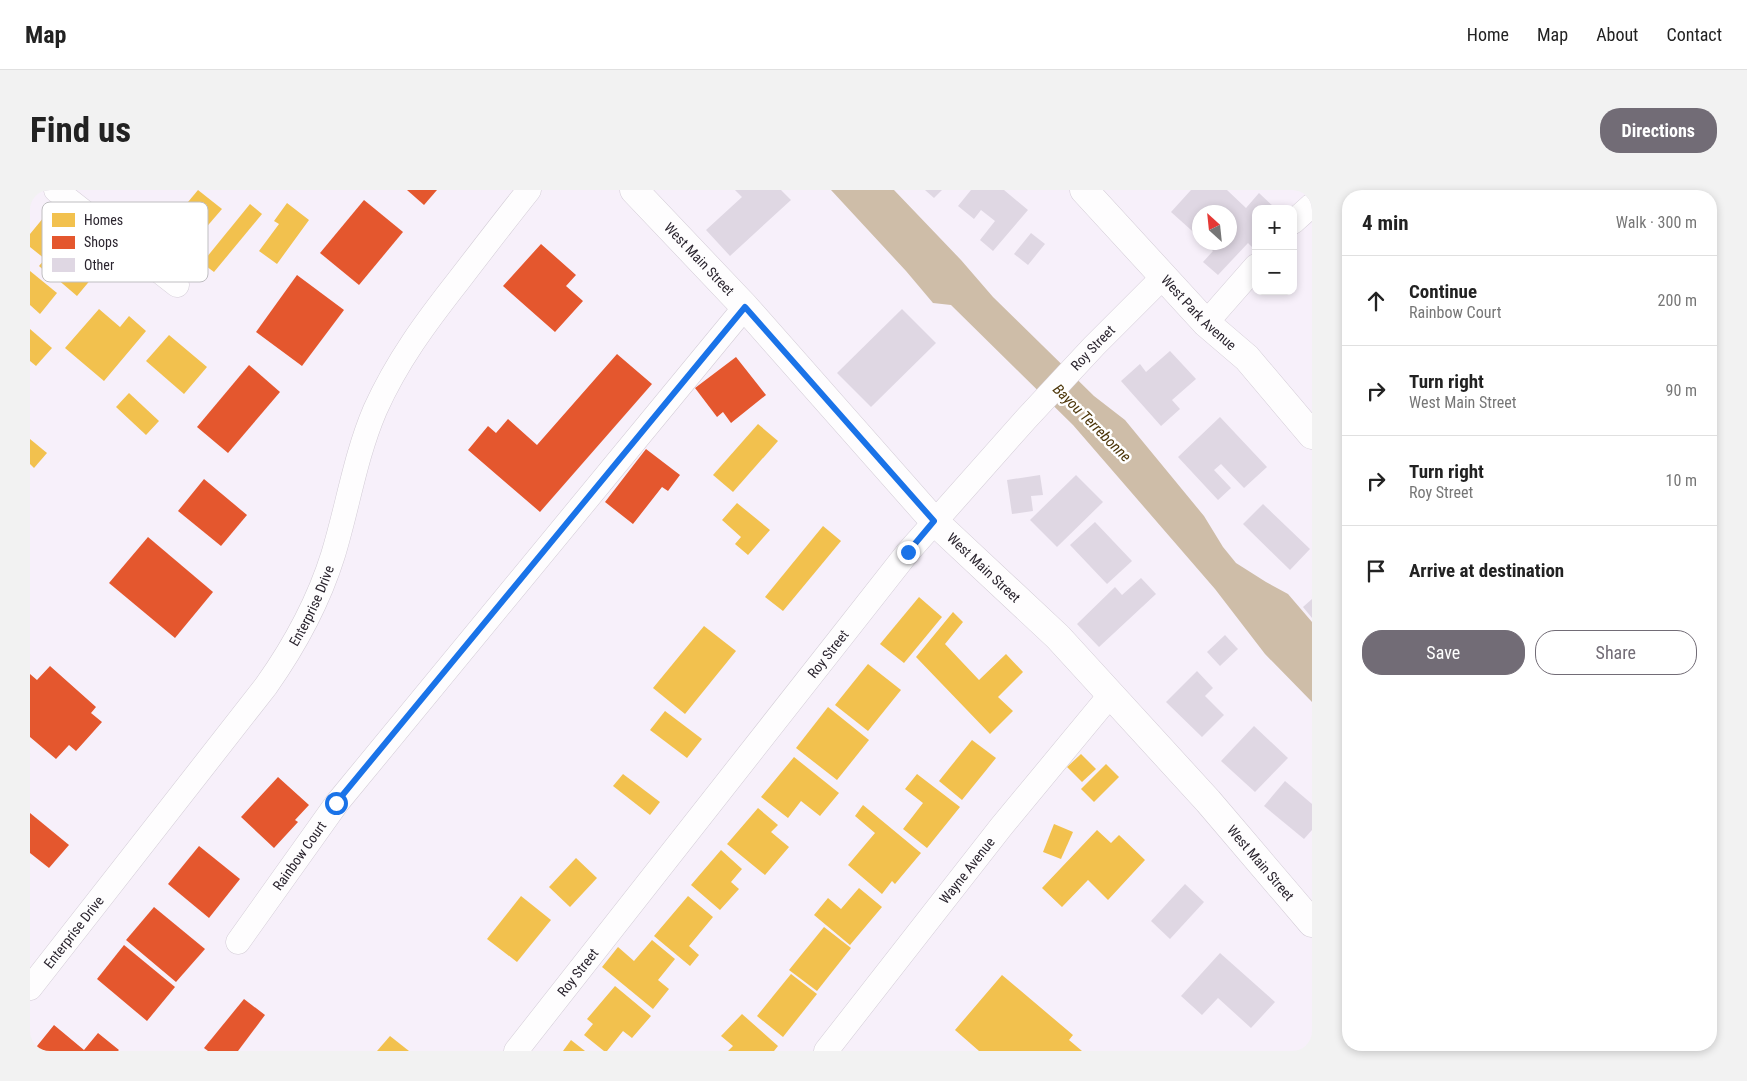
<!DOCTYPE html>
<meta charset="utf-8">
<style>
:root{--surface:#fff;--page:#f2f2f2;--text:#222;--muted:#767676;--line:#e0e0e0;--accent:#726c76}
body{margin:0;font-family:"Roboto Condensed",sans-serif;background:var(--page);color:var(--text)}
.controls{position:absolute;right:15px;top:15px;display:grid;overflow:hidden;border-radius:10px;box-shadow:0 2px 8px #0003}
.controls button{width:45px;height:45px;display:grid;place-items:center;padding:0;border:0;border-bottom:1px solid var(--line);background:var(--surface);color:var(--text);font:25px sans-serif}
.compass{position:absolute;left:1162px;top:15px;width:45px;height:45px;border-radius:50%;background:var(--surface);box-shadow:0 2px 8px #0003;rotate:333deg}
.stop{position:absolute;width:15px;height:15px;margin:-11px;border:4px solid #1a73e8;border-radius:50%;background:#fff}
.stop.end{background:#1a73e8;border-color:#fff;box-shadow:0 1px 5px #0008}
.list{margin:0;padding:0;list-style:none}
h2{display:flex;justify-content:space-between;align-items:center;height:65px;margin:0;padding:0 20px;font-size:21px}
h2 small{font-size:16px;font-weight:400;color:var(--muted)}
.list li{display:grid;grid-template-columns:32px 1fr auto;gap:15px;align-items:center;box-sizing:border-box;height:90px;padding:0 20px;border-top:1px solid var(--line)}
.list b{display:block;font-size:19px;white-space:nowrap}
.list p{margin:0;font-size:16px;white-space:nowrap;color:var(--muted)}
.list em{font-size:16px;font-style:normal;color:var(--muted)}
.actions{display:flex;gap:10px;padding:15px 20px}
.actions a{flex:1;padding:11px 0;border:1px solid var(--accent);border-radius:20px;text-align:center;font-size:18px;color:var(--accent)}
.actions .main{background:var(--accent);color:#fff}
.icon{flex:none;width:28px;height:28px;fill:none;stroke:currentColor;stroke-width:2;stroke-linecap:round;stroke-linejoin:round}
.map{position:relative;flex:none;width:1282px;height:861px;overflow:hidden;border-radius:20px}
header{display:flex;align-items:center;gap:30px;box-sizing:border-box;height:70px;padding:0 25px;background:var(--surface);border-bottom:1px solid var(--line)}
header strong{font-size:24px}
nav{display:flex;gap:28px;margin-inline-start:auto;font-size:18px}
.intro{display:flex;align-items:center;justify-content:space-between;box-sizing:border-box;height:120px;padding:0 30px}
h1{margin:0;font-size:35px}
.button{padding:12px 22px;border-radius:20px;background:var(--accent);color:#fff;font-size:18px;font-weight:700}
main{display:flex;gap:30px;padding:0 30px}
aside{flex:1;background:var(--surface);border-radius:20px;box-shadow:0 2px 8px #0003}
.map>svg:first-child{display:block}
</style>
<header>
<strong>Map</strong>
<nav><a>Home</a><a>Map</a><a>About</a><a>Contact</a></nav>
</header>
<div class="intro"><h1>Find us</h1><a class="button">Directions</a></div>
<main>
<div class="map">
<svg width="1282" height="861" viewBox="0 0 1282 861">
<rect width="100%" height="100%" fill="#f7f0fa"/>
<polygon fill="#cebda8" points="801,0 864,0 931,70 963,107 1064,206 1095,230 1174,326 1193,357 1206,373 1236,392 1258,404 1282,432 1282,512 1235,464 1185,399 1043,235 921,115 903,113 876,81"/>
<g fill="#f2c14e">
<polygon points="168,0 192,19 161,55 138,36"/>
<polygon points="257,13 279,30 247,74 229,61 249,34 244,31"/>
<polygon points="220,14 232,24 184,82 172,73"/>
<polygon points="14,27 72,76 47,106 26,88 25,90 9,76 15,69 0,57 0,44"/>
<polygon points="0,81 27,103 10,124 0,115"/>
<polygon points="69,119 90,137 99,126 116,141 74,191 35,158"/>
<polygon points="0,139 22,158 6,176 0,171"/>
<polygon points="139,145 177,177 154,204 116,171"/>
<polygon points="99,203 129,231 116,245 86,217"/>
<polygon points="728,234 748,251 703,302 683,285"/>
<polygon points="0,249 17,263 4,278 0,274"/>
<polygon points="707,313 740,340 718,365 705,354 711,347 692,330"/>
<polygon points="793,336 811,351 753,421 735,407"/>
<polygon points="889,407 912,427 874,473 850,454"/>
<polygon points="923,422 933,432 915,454 949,490 976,464 993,482 968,507 983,521 960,544 886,467"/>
<polygon points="674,436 706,461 655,524 623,498"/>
<polygon points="838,474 871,500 838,541 805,515"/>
<polygon points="798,517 839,550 807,590 766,558"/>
<polygon points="635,521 672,549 657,568 620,540"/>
<polygon points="942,550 966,568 932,610 909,591"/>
<polygon points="1051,564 1066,579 1052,592 1037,577"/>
<polygon points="764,567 809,603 790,626 771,611 758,628 731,607"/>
<polygon points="1076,574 1089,587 1064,612 1051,599"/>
<polygon points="593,584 630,612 620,625 583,596"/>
<polygon points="887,584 930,617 897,658 873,639 893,613 875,599"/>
<polygon points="833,615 891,663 865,694 862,691 852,704 818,675 845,643 825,626"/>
<polygon points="728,618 748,635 741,642 759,657 735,685 697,654"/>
<polygon points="1024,634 1043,642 1031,669 1013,662"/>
<polygon points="1067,640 1081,653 1089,645 1115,670 1078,710 1058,690 1032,717 1012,698"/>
<polygon points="691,660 712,679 701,692 709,699 690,720 661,695"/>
<polygon points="546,668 567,688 540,717 519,697"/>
<polygon points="829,698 852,717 820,755 784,725 798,708 811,719"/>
<polygon points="491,706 521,730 487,772 457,749"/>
<polygon points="658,706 683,727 659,756 669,765 660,776 624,746"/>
<polygon points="794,737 821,758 787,801 759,780"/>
<polygon points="622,750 645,769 628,790 639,799 623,819 572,777 588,757 604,771"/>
<polygon points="761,784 787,804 753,847 727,826"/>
<polygon points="972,785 1043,845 1039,850 1052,861 949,861 925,840"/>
<polygon points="585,796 621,826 602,848 593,841 577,861 574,861 554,845 563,834 557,829"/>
<polygon points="712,824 748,856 744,861 698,861 703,856 691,846"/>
<polygon points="360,846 379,861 347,861"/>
<polygon points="541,850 555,861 533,861"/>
</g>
<g fill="#e4572e">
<polygon points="377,0 407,0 394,15"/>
<polygon points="334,10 373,42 329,95 290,63"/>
<polygon points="511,54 546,85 536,96 553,111 525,142 473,96"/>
<polygon points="267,85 314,120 272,176 226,142"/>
<polygon points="587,164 622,194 510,322 438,260 458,236 466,243 478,229 507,255"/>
<polygon points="706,167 736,205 701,233 693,222 687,227 665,198"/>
<polygon points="219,175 250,202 198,263 167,237"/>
<polygon points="616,259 650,285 638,301 632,297 603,334 575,312"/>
<polygon points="174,289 217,325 191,356 148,321"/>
<polygon points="118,347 183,402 145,448 79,393"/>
<polygon points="20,476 66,517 61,523 72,532 46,561 39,555 26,569 0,547 0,484 7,490"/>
<polygon points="248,587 279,615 265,630 268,632 244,658 211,627"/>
<polygon points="0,623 39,655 19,678 0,663"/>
<polygon points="169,656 210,689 179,728 138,694"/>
<polygon points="124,717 175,759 146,792 96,750"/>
<polygon points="94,755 145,797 117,831 67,789"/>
<polygon points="214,809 235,825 208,861 178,861 174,858"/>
<polygon points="24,835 54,860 68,843 89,860 88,861 3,861"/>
</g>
<g fill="#dfd7e3">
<polygon points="705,0 751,0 761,10 700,66 676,40 712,7"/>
<polygon points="895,0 912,0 904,8"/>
<polygon points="941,0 974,0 998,20 963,61 950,50 965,31 951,20 944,29 928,16"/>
<polygon points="1161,0 1197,0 1216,18 1229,3 1246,19 1226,19 1226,55 1223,58 1218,53 1188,85 1173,72 1183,61 1174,52 1200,52 1200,22 1170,22 1170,48 1141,22"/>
<polygon points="1001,43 1015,54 998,75 984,64"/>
<polygon points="872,119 906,153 841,217 807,183"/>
<polygon points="1140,161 1166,189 1142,210 1150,219 1131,236 1091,191 1110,174 1116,182"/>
<polygon points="1190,227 1237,277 1214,298 1191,274 1184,280 1201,298 1188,310 1148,267"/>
<polygon points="1010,285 1013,305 1001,306 1003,321 982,324 977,290"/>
<polygon points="1046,285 1073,312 1027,357 1000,330"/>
<polygon points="1233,314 1280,359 1260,380 1213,334"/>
<polygon points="1065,332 1102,371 1077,394 1040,355"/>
<polygon points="1111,388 1126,404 1069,457 1047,434 1085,397 1092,405"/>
<polygon points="1282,409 1282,428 1273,417"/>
<polygon points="1195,445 1208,459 1190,476 1177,462"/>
<polygon points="1167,481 1183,498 1175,506 1194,525 1172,547 1136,512"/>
<polygon points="1224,536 1258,568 1225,602 1191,571"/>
<polygon points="1255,591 1282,614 1282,640 1274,649 1234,616"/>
<polygon points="1155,694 1174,712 1140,749 1121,731"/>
<polygon points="1190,763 1245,812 1221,838 1188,808 1172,825 1151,806"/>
</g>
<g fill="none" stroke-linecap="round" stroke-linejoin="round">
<defs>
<g id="minor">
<polyline points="26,0 147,95"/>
<polyline points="1263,32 1282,15"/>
<polyline points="1176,133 1226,76"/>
<path id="s1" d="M208 752 307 613 715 117"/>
<path id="s2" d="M0 798 236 496C265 455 288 413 303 365 318 316 325 267 345 220 367 171 396 132 429 90 452 60 475 30 499 0"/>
<path id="s3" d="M486 861 878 362 996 229 1064 156 1134 86"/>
<path id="s4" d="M796 861 971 637 1081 504"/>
</g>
<g id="major">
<path id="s5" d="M604 0 715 117 904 331 1028 447 1178 611 1282 733"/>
<path id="s6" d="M1054 0 1176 133 1217 168 1282 245"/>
</g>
</defs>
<use href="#minor" stroke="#d3ccd6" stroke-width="25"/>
<use href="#major" stroke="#d3ccd6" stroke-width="29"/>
<use href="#minor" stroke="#fefdfe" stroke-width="24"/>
<use href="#major" stroke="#fefdfe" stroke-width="28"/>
</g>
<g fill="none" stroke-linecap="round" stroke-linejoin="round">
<polyline stroke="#1a73e8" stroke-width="6" points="306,613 715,117 904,331 878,362"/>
</g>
<g text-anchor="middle" stroke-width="5" stroke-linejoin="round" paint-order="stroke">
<g font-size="14" fill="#2b252f" stroke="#fff">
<text dy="5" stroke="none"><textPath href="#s5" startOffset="95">West Main Street</textPath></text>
<text dy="5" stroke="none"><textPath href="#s6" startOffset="168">West Park Avenue</textPath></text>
<text dy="5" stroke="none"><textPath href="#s3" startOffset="910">Roy Street</textPath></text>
<text dy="5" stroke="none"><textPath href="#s5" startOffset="515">West Main Street</textPath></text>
<text dy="5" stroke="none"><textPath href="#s2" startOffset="476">Enterprise Drive</textPath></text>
<text dy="5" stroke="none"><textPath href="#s3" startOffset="505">Roy Street</textPath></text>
<text dy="5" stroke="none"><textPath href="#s1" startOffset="106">Rainbow Court</textPath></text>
<text dy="5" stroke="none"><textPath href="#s5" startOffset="920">West Main Street</textPath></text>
<text dy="5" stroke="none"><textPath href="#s4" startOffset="229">Wayne Avenue</textPath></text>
<text dy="5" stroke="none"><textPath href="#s2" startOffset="71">Enterprise Drive</textPath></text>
<text dy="5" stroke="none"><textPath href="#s3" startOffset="100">Roy Street</textPath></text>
</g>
<g font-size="15" font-style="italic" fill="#4c3508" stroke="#fff">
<text transform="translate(1062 233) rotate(45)" y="5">Bayou Terrebonne</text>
</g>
</g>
<rect x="12" y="12" width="166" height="80" rx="8" fill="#fff" stroke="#bfbec1" stroke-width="1"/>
<rect x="22" y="23" width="23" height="14" fill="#f2c14e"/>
<rect x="22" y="46" width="23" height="13" fill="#e4572e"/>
<rect x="22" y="68" width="23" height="14" fill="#dfd7e3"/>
<g font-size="14" fill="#2b252f">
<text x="54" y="35">Homes</text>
<text x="54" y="57">Shops</text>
<text x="54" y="80">Other</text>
</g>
</svg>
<div class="controls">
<button>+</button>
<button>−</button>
</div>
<svg class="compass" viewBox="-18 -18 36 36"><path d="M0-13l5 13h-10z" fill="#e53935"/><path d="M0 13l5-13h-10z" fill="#767676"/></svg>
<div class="stop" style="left:306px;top:613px"></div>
<div class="stop end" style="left:878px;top:362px"></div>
</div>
<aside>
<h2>4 min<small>Walk · 300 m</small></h2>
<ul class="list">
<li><svg class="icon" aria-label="ahead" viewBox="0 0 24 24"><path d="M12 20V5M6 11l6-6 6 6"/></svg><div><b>Continue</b><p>Rainbow Court</p></div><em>200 m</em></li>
<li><svg class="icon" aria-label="right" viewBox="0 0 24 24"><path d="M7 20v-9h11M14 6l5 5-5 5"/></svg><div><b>Turn right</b><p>West Main Street</p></div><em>90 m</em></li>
<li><svg class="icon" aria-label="right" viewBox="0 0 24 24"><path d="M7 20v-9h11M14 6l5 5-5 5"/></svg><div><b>Turn right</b><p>Roy Street</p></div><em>10 m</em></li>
<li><svg class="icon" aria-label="arrive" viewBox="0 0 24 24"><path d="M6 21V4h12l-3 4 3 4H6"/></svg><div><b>Arrive at destination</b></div></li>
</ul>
<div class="actions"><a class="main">Save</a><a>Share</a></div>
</aside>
</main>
